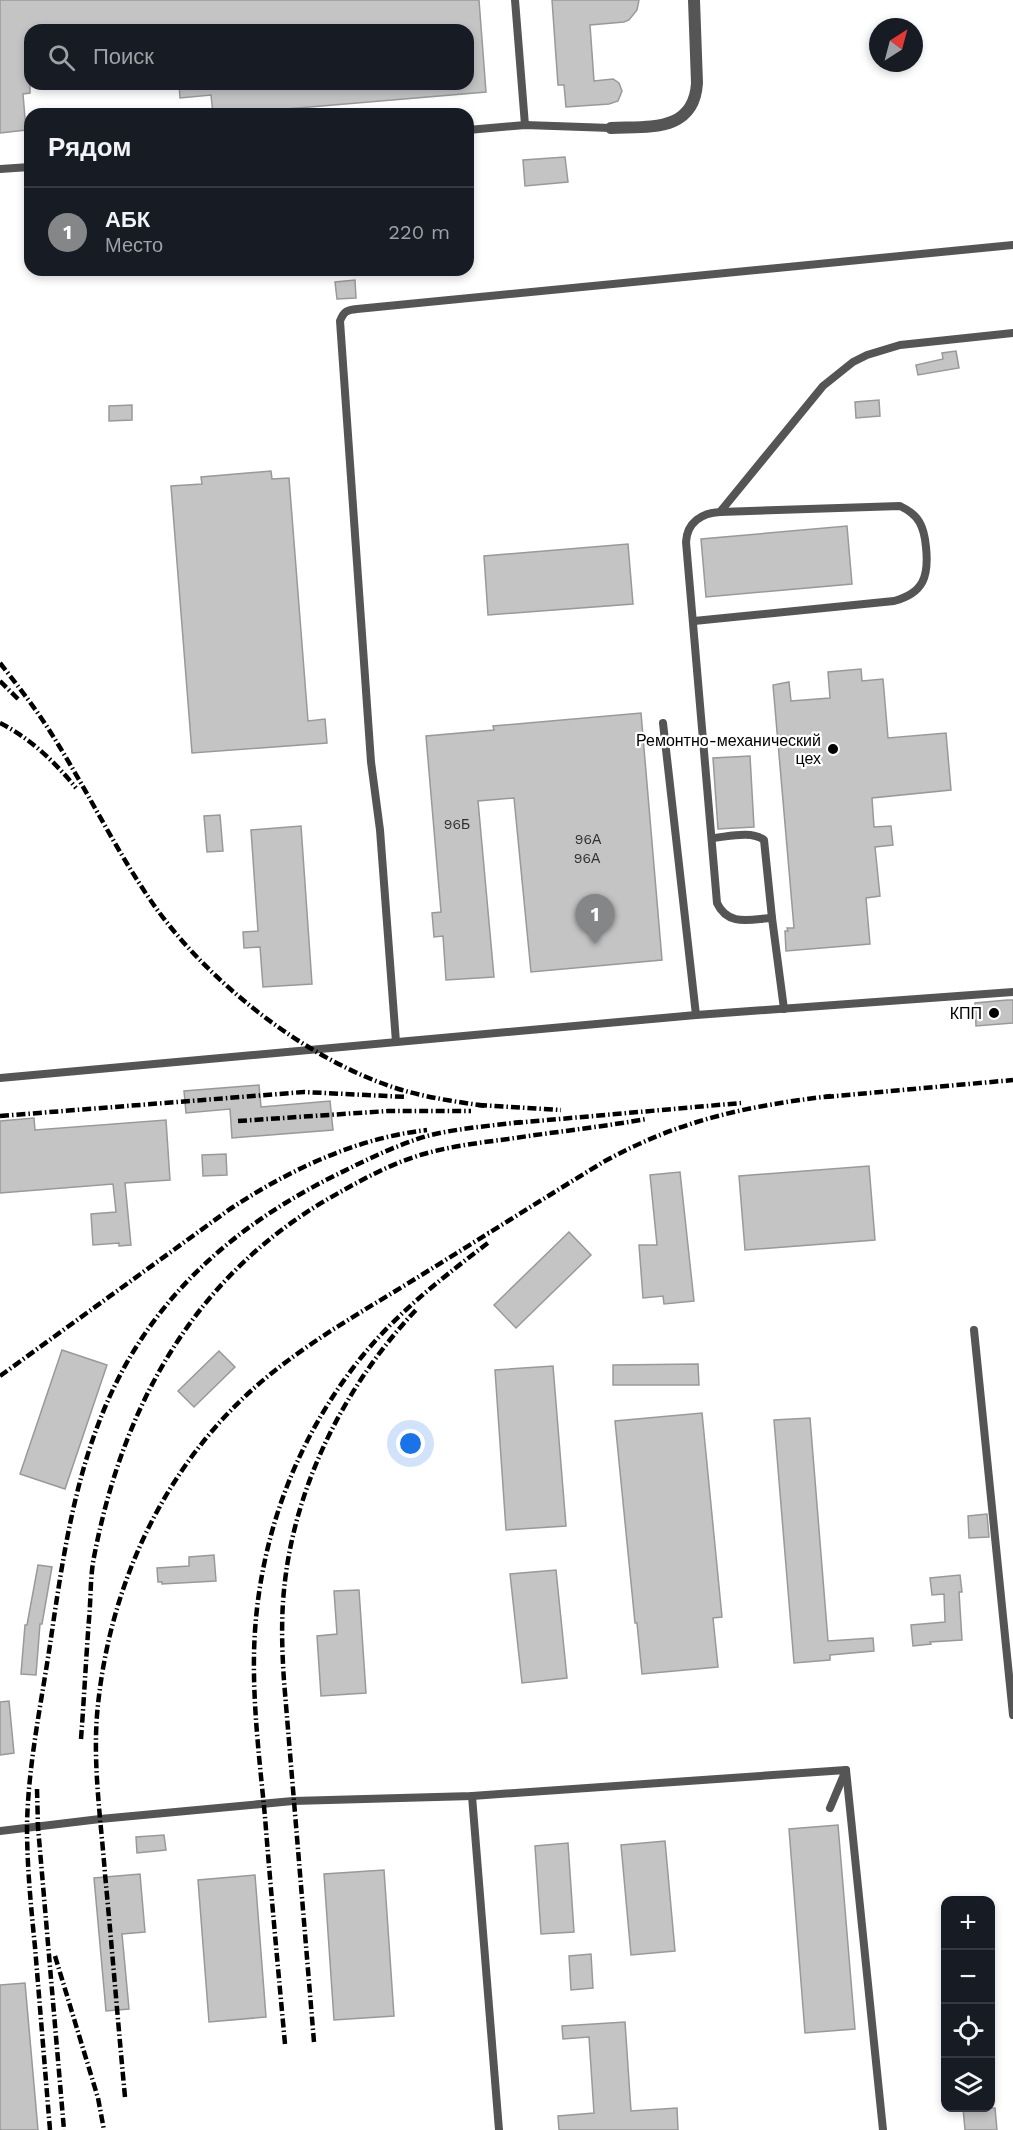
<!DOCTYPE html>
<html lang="ru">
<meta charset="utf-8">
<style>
:root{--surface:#171b24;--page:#20242c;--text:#f1f3f6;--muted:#9ea1a6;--line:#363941;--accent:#858687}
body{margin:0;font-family:"Work Sans",sans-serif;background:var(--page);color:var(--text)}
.controls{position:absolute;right:18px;bottom:18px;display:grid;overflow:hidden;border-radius:12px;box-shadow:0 3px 9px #0003}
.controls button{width:54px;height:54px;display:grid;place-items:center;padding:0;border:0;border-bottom:2px solid var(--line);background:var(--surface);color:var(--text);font:30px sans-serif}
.compass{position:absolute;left:869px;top:18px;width:54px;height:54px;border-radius:50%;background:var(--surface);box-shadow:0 3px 9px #0003;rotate:36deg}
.you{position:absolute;left:411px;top:1444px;width:21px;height:21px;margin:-15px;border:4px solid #fff;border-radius:50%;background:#1a73e8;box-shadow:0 0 0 9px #1a73e833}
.badge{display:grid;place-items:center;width:39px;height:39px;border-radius:50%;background:var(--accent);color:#fff;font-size:20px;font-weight:700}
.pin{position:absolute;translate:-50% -50px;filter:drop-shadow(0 2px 3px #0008)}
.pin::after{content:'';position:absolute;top:32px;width:21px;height:18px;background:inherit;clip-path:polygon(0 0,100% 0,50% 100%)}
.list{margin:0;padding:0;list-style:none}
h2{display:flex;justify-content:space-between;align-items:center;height:78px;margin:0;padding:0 24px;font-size:26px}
h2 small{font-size:20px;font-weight:400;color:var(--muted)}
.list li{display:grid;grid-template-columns:39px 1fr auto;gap:18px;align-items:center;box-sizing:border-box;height:90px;padding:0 24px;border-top:2px solid var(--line)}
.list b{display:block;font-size:22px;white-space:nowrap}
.list p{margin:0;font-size:20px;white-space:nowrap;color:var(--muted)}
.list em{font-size:20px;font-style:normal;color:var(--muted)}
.icon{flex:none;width:33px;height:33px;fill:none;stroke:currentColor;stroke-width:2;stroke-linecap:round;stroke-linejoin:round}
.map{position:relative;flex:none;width:1013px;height:2130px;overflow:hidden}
.search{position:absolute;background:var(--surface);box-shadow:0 3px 9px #0003;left:24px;top:24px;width:450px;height:66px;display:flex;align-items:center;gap:15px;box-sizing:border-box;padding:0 21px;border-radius:18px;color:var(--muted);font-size:22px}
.panel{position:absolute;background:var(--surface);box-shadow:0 3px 9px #0003;left:24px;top:108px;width:450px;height:168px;border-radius:18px}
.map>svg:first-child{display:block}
</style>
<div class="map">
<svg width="1013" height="2130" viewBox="0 0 1013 2130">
<rect width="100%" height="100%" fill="#fff"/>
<g fill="#c4c4c4" stroke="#999" stroke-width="1.5">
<polygon points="0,0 479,0 486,92 226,114 213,114 211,95 180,98 179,84 468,84 468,30 30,30 30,93 23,94 26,130 0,133"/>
<polygon points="552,0 639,0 637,10 629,20 624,22 590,25 594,81 613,79 619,83 622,91 618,101 609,104 566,107 564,85 558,85"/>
<polygon points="565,157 568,182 525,186 523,160"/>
<polygon points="355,280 356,298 337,299 335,282"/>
<polygon points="956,351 959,368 918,375 916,365 943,359 942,353"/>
<polygon points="879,400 880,416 856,418 855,402"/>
<polygon points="132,405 132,420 109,421 109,406"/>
<polygon points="271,471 272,479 289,478 308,721 325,719 327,743 192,753 171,486 202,484 201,477"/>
<polygon points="847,526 852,584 706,597 701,539"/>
<polygon points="628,544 633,604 488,615 484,556"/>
<polygon points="861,669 862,681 883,679 888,738 946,733 951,790 872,798 874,827 891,826 893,845 875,847 880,896 866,898 870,944 786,951 785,931 788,931 787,928 794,928 773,685 789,682 791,701 830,698 828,672"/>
<polygon points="641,713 662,960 531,972 514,798 478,801 494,977 446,980 443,936 434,937 432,913 441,912 426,736 494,730 493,726"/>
<polygon points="750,756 754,827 718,829 713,758"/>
<polygon points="220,815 223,851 207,852 204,816"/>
<polygon points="301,826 312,984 263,987 260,947 244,948 243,932 258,931 251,830"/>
<polygon points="1007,1000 1013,1000 1013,1023 976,1026 975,1003"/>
<polygon points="259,1085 261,1107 330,1101 333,1130 232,1138 230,1109 186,1113 184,1091"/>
<polygon points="34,1118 35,1130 166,1120 170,1180 125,1183 131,1245 119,1246 119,1243 93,1245 91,1214 116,1212 113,1184 0,1193 0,1121"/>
<polygon points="226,1154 227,1175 203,1176 202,1155"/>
<polygon points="869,1166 875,1240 745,1250 739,1176"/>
<polygon points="680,1172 694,1301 664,1304 663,1296 643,1298 639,1245 657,1245 650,1175"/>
<polygon points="569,1232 591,1255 516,1328 494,1305"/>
<polygon points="62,1350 107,1365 65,1489 20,1474"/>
<polygon points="219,1351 235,1367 194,1407 178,1391"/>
<polygon points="698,1364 699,1385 613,1385 613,1365"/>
<polygon points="553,1366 566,1526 506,1530 495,1370"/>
<polygon points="702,1413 722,1617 713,1618 718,1667 642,1674 637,1623 635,1623 615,1421"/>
<polygon points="810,1418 828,1641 873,1638 874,1651 830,1655 830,1660 794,1663 774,1420"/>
<polygon points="987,1514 989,1537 969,1538 968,1516"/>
<polygon points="214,1555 216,1581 162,1584 162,1582 158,1582 157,1568 189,1566 189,1557"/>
<polygon points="38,1565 52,1567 42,1624 40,1624 36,1675 21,1674 25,1625 27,1625"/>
<polygon points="556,1570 567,1678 522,1683 510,1574"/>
<polygon points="960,1575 962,1592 959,1592 962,1640 930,1642 931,1644 913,1646 911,1625 945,1622 944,1594 932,1595 930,1578"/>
<polygon points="359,1590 366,1693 321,1696 317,1636 337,1634 334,1591"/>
<polygon points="9,1701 14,1753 0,1755 0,1702"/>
<polygon points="838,1825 855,2029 805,2033 789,1829"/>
<polygon points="164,1835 166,1850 137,1853 136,1837"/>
<polygon points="665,1841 675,1951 631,1955 621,1845"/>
<polygon points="568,1843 574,1932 541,1934 535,1846"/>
<polygon points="384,1870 394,2016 334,2020 324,1874"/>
<polygon points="140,1874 145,1932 122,1934 129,2009 106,2011 94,1878"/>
<polygon points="255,1875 266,2017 209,2022 198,1880"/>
<polygon points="591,1954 593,1988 571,1990 569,1956"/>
<polygon points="25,1983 38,2130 0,2130 0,1985"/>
<polygon points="625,2022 631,2111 677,2108 678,2130 559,2130 558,2116 594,2113 589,2037 563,2039 562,2026"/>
<polygon points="963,2108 995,2108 997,2130 965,2130"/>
</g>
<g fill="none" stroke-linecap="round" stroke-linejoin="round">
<g stroke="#555" stroke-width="8">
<polyline points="515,0 525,125"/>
<polyline points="468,130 525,125 611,128"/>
<polyline points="0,169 30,167"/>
<path d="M694 621 894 601C924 593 929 576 926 547 924 526 919 515 900 506L720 512"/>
<polyline points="663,723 696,1015"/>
<path d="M712 838C727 837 751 830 764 840L772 918"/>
<path d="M784 1009 772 918C751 919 728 927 717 903L686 542C687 522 702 513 720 512L823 386 853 362 867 355 900 345 1013 333"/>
<path d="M396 1042 380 830 371 762 340 321C344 311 347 310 357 309L1013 245"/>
<polyline points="0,1078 696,1015 1013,992"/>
<polyline points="974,1330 1013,1715"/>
<polyline points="846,1770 883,2130"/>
<polyline points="472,1796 499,2130"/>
<polyline points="0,1831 100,1819 293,1801 472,1796 846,1770 830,1808"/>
</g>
<path stroke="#555" stroke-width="12" d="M611 128C648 126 694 133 697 83L694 0"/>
<g stroke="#000" stroke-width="4.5" stroke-dasharray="9 3 1.5 3" stroke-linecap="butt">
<path d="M0 663C18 686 36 709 51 733 86 788 114 847 151 901 206 981 308 1062 402 1090 429 1098 458 1102 486 1106"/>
<polyline points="0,681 19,700"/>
<path d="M0 723C30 738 55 762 76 788"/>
<polyline points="825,1097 1013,1080"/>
<polyline points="478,1105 561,1110"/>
<polyline points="0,1116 304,1092 407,1097"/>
<polyline points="238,1121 388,1111 471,1111"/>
<polyline points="514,1123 741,1103"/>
<path d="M0 1376 230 1209C289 1170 356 1138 427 1130"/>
<path d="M81 1739C84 1699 86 1659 89 1619 91 1599 90 1577 94 1557 123 1406 193 1278 328 1199 356 1183 384 1167 414 1157 444 1147 477 1143 508 1139 554 1132 601 1127 646 1119"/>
<polyline points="37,1789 38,1827 64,2130"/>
<polyline points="55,1956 98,2098 104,2130"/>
<path d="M314 2042 284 1681C282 1651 281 1620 284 1590 294 1486 345 1385 416 1310"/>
<path d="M285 2044C278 1968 271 1893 265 1817 260 1764 253 1709 254 1654 256 1545 295 1438 364 1354 400 1310 445 1276 489 1242"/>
<path d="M125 2097C118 2023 112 1948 105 1874 101 1821 93 1768 97 1715 108 1585 166 1460 267 1377 313 1339 365 1310 415 1279 478 1240 541 1200 605 1161 680 1120 747 1106 831 1096"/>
<path d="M50 2130C45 2069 40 2008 35 1947 31 1907 27 1867 27 1826 28 1764 42 1700 51 1638 63 1556 75 1474 109 1398 156 1293 238 1223 340 1173 368 1159 397 1145 427 1136 458 1128 490 1126 521 1122"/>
</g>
</g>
<g fill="#000" stroke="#fff" stroke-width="2">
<circle cx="833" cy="749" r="6"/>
<circle cx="994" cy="1013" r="6"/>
</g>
<g text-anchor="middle" stroke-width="4.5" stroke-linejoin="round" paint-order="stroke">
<g font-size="14" fill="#313131">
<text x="457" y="829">96Б</text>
<text x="588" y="844">96А</text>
<text x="587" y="863">96А</text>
</g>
<g font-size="16" fill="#000" stroke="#fff" text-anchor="end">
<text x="821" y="746">Ремонтно-механический<tspan x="821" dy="18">цех</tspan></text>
<text x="982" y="1019">КПП</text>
</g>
</g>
</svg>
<div class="controls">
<button>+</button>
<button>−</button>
<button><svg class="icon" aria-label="locate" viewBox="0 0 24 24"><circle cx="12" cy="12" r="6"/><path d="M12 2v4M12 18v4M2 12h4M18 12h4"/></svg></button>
<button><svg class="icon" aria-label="layers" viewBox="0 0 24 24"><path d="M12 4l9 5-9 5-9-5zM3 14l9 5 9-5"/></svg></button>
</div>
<svg class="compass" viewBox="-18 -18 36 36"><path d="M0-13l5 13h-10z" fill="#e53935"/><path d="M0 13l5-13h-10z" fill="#9ea1a6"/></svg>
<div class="you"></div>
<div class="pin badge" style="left:595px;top:944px">1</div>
<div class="search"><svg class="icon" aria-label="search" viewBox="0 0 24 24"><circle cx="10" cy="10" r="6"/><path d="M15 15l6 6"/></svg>Поиск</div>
<section class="panel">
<h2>Рядом<small></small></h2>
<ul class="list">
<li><span class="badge">1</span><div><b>АБК</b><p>Место</p></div><em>220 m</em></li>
</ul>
</section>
</div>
